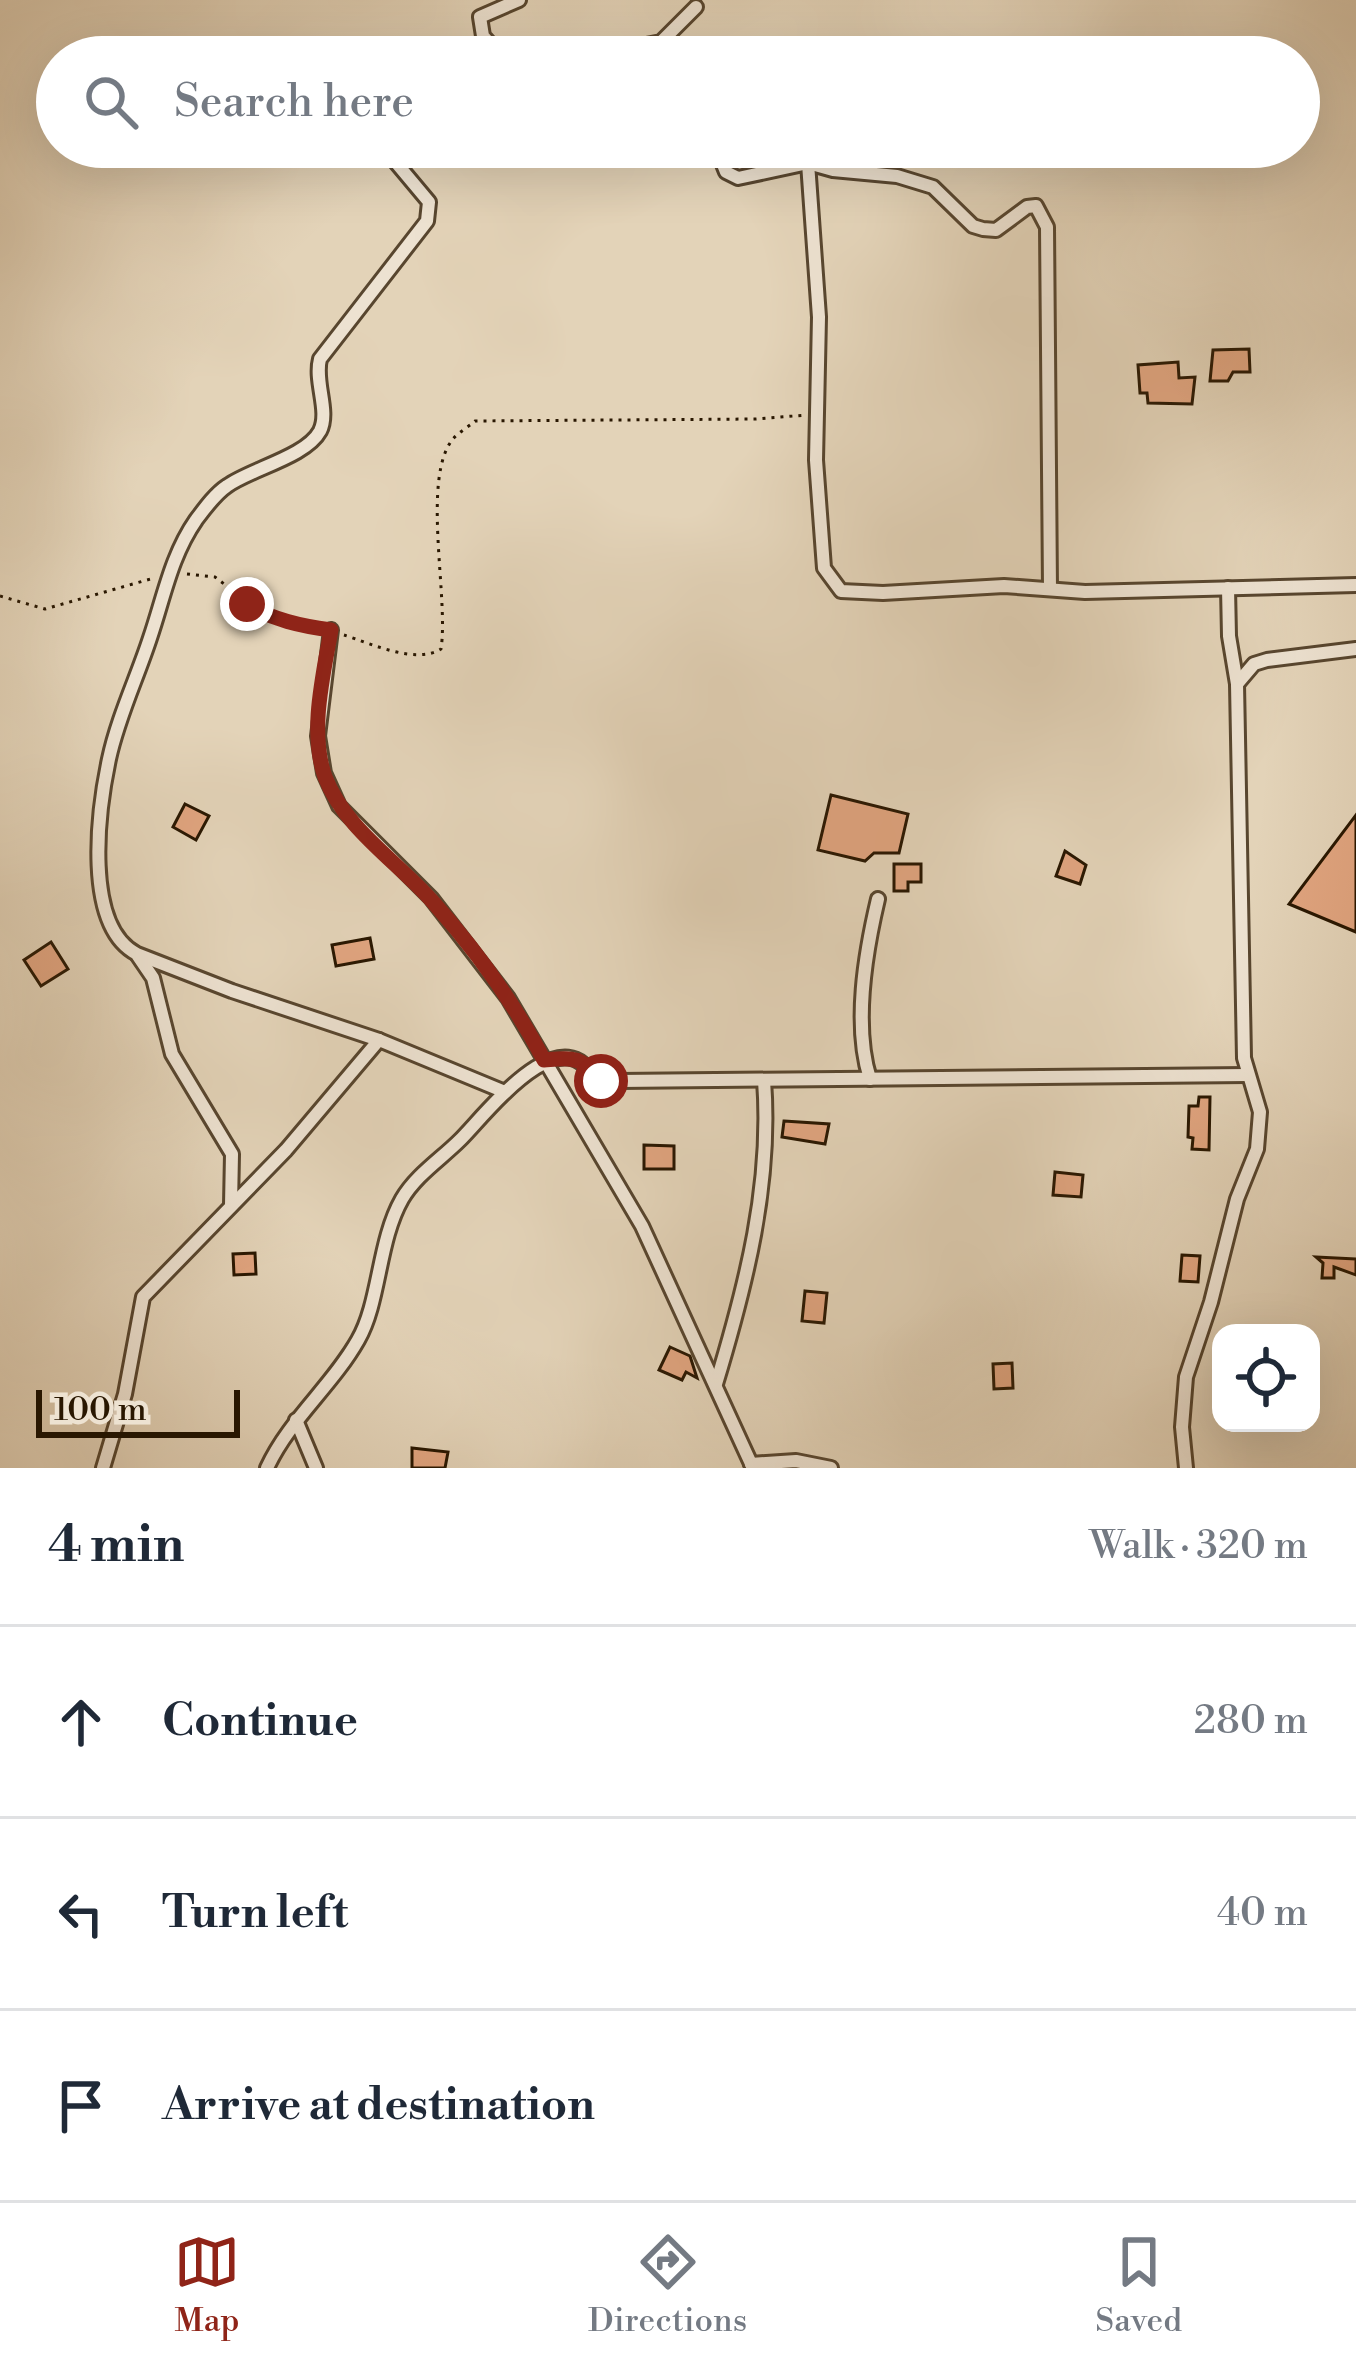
<!DOCTYPE html>
<meta charset="utf-8">
<style>
:root{--surface:#fff;--page:#f6f6f7;--text:#1f2937;--muted:#747a83;--line:#e0e1e3;--accent:#8f2418}
body{margin:0;font-family:"Libre Bodoni",serif;background:var(--page);color:var(--text)}
.controls{position:absolute;right:36px;bottom:36px;display:grid;overflow:hidden;border-radius:24px;box-shadow:0 12px 48px #0002}
.controls button{width:108px;height:108px;display:grid;place-items:center;padding:0;border:0;border-bottom:3px solid var(--line);background:var(--surface);color:var(--text);font:60px sans-serif}
.scale{position:absolute;left:36px;bottom:30px;width:204px;box-sizing:border-box;padding-left:12px;border:6px solid #291701;border-top:0;font-size:33px;line-height:42px;white-space:nowrap;color:#291701;-webkit-text-stroke:9px #ede2d1;paint-order:stroke}
.stop{position:absolute;width:36px;height:36px;margin:-27px;border:9px solid #8f2418;border-radius:50%;background:#fff}
.stop.end{background:#8f2418;border-color:#fff;box-shadow:0 3px 12px #0008}
.list{margin:0;padding:0;list-style:none}
h2{display:flex;justify-content:space-between;align-items:center;height:156px;margin:0;padding:0 48px;font-size:51px}
h2 small{font-size:39px;font-weight:400;color:var(--muted)}
.list li{display:grid;grid-template-columns:78px 1fr auto;gap:36px;align-items:center;box-sizing:border-box;height:192px;padding:0 48px;border-top:3px solid var(--line)}
.list b{display:block;font-size:45px;white-space:nowrap}
.list em{font-size:39px;font-style:normal;color:var(--muted)}
.icon{flex:none;width:66px;height:66px;fill:none;stroke:currentColor;stroke-width:2;stroke-linecap:round;stroke-linejoin:round}
.map{position:relative;flex:none;width:1356px;height:1468px;overflow:hidden}
.search{position:absolute;background:var(--surface);box-shadow:0 12px 48px #0002;left:36px;right:36px;top:36px;height:132px;display:flex;align-items:center;gap:30px;box-sizing:border-box;padding:0 42px;border-radius:66px;color:var(--muted);font-size:45px}
.sheet{height:732px;background:var(--surface)}
nav{display:flex;justify-content:space-around;align-items:center;box-sizing:border-box;height:168px;border-top:3px solid var(--line);background:var(--surface);font-size:33px;color:var(--muted)}
nav a{display:grid;justify-items:center;gap:6px}
nav .on{color:var(--accent)}
.map>svg:first-child{display:block}
</style>
<div class="map">
<svg width="1356" height="1468" viewBox="0 0 1356 1468">
<rect width="100%" height="100%" fill="#e3d3b8"/>
<filter id="stains"><feTurbulence type="fractalNoise" baseFrequency=".00167" numOctaves="4"/><feColorMatrix values="0 0 0 0 .2 0 0 0 0 .09 0 0 0 0 .02 0 0 0 .5 -.17"/></filter>
<radialGradient id="worn" r=".72"><stop offset=".6" stop-color="#630" stop-opacity="0"/><stop offset="1" stop-color="#630" stop-opacity=".3"/></radialGradient>
<g fill="#e1a580" stroke="#291701" stroke-width="3">
<polygon points="1249,349 1250,372 1233,372 1228,381 1210,381 1213,350"/>
<polygon points="1178,362 1179,378 1195,377 1192,404 1148,403 1147,393 1140,393 1138,365"/>
<polygon points="831,795 908,814 899,853 874,853 865,861 818,850"/>
<polygon points="185,804 209,816 196,840 173,827"/>
<polygon points="1356,815 1356,932 1289,904"/>
<polygon points="1065,851 1086,865 1080,884 1056,876"/>
<polygon points="894,864 921,864 921,882 908,882 908,891 894,891"/>
<polygon points="370,938 374,959 336,966 332,945"/>
<polygon points="51,942 68,969 41,986 24,960"/>
<polygon points="1199,1097 1210,1097 1209,1150 1192,1149 1193,1138 1188,1137 1189,1106 1198,1106"/>
<polygon points="784,1121 829,1124 825,1144 782,1137"/>
<polygon points="644,1145 674,1146 674,1169 644,1169"/>
<polygon points="1055,1172 1083,1175 1081,1197 1053,1195"/>
<polygon points="255,1253 256,1274 234,1275 233,1254"/>
<polygon points="1182,1255 1200,1256 1198,1282 1180,1281"/>
<polygon points="1316,1257 1356,1259 1356,1275 1334,1267 1334,1278 1322,1278 1323,1263"/>
<polygon points="805,1291 827,1293 824,1323 802,1321"/>
<polygon points="670,1347 690,1356 697,1378 686,1372 682,1380 659,1370"/>
<polygon points="1012,1363 1013,1388 994,1389 993,1364"/>
<polygon points="412,1448 448,1452 445,1468 412,1468"/>
</g>
<g fill="none" stroke-linecap="round" stroke-linejoin="round">
<defs>
<g id="street">
<polyline points="502,57 483,36 480,17 519,0"/>
<polyline points="586,57 661,42 696,7"/>
<path d="M383 147 429 202 427 221 320 359C314 382 330 411 320 431 306 457 250 469 227 486 215 494 205 508 196 520 171 556 164 597 150 638 137 678 118 717 109 759 98 811 83 926 137 954L232 991 379 1040 505 1092"/>
<polyline points="716,147 726,172 738,178 808,163 833,170 897,176 933,187 973,226 983,229 996,230 1027,207 1036,206 1047,227 1050,589"/>
<polyline points="808,163 819,317 816,460 824,568 841,591 883,593 1004,586 1085,592 1356,585"/>
<polyline points="331,630 318,736 324,773 339,806 431,898 508,998 642,1226 753,1468"/>
<polyline points="1237,684 1254,664 1267,660 1356,649"/>
<polyline points="138,956 153,978 172,1054 232,1154 231,1205"/>
<path d="M870 1079C853 1025 865 954 878 899"/>
<path d="M716 1384C746 1285 772 1184 764 1080"/>
<polyline points="296,1420 316,1468"/>
<polyline points="751,1464 796,1461 831,1468"/>
<polyline points="103,1468 125,1394 143,1297 286,1150 379,1040"/>
<path d="M267 1468C289 1420 332 1386 358 1340 380 1302 378 1241 402 1199 416 1175 441 1159 460 1140 486 1114 562 1014 594 1079L619 1081 1248 1075"/>
<polyline points="1186,1468 1182,1427 1186,1377 1211,1302 1237,1199 1257,1149 1260,1112 1244,1058 1237,684 1229,636 1228,588"/>
</g>
</defs>
<use href="#street" stroke="#58462f" stroke-width="18"/>
<g stroke="#291701" stroke-width="3" stroke-dasharray="3 6" stroke-linecap="butt">
<polyline points="187,574 215,577 263,614 317,628"/>
<polyline points="0,596 45,609 154,578"/>
<path d="M344 635C370 643 415 665 441 649 449 598 421 477 453 439 458 433 468 427 475 421L755 419 807 415"/>
</g>
<use href="#street" stroke="#ede2d1" stroke-width="12"/>
</g>
<g fill="none" stroke-linecap="round" stroke-linejoin="round">
<path stroke="#8f2418" stroke-width="15" d="M247 604C273 620 301 626 331 630 323 676 309 732 325 777 345 829 397 861 433 902 476 950 514 1003 544 1060 559 1059 579 1055 589 1069 599 1082 585 1074 601 1081"/>
</g>
<rect width="100%" height="100%" filter="url(#stains)"/>
<rect width="100%" height="100%" fill="url(#worn)"/>
</svg>
<div class="controls">
<button><svg class="icon" aria-label="locate" viewBox="0 0 24 24"><circle cx="12" cy="12" r="6"/><path d="M12 2v4M12 18v4M2 12h4M18 12h4"/></svg></button>
</div>
<div class="scale">100 m</div>
<div class="stop" style="left:601px;top:1081px"></div>
<div class="stop end" style="left:247px;top:604px"></div>
<div class="search"><svg class="icon" aria-label="search" viewBox="0 0 24 24"><circle cx="10" cy="10" r="6"/><path d="M15 15l6 6"/></svg>Search here</div>
</div>
<section class="sheet">
<h2>4 min<small>Walk · 320 m</small></h2>
<ul class="list">
<li><svg class="icon" aria-label="ahead" viewBox="0 0 24 24"><path d="M12 20V5M6 11l6-6 6 6"/></svg><div><b>Continue</b></div><em>280 m</em></li>
<li><svg class="icon" aria-label="left" viewBox="0 0 24 24"><path d="M17 20v-9H6M10 6l-5 5 5 5"/></svg><div><b>Turn left</b></div><em>40 m</em></li>
<li><svg class="icon" aria-label="arrive" viewBox="0 0 24 24"><path d="M6 21V4h12l-3 4 3 4H6"/></svg><div><b>Arrive at destination</b></div></li>
</ul>
</section>
<nav>
<a class="on"><svg class="icon" aria-label="map" viewBox="0 0 24 24"><path d="M3 6l6-2 6 2 6-2v14l-6 2-6-2-6 2zM9 4v14M15 6v14"/></svg>Map</a>
<a><svg class="icon" aria-label="directions" viewBox="0 0 24 24"><path d="M12 3l9 9-9 9-9-9zM9 14v-3h6M13 9l2 2-2 2"/></svg>Directions</a>
<a><svg class="icon" aria-label="saved" viewBox="0 0 24 24"><path d="M7 4h10v16l-5-4-5 4z"/></svg>Saved</a>
</nav>
